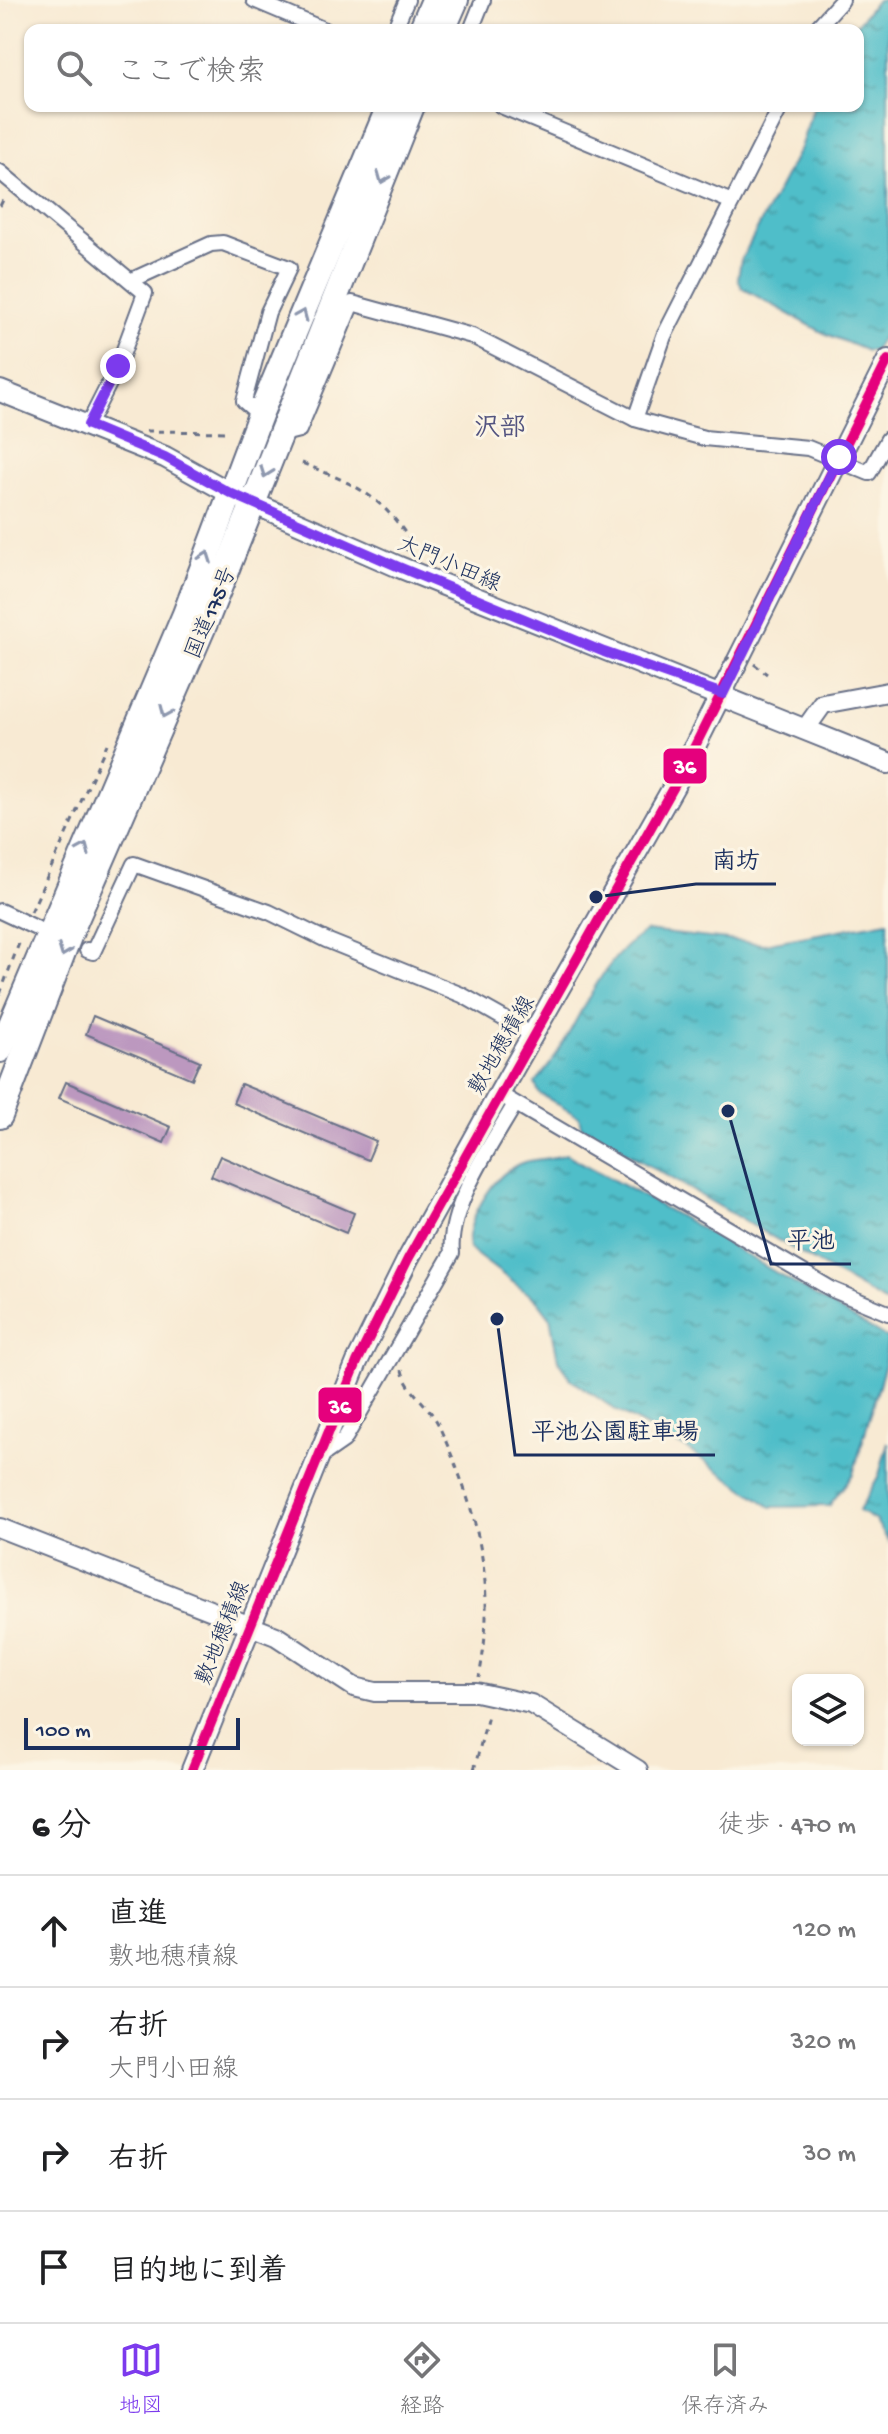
<!DOCTYPE html>
<html lang="ja">
<meta charset="utf-8">
<style>
:root{--surface:#fff;--page:#f6f6f6;--text:#202124;--muted:#757577;--line:#e0e0e0;--accent:#7c3aed}
body{margin:0;font-family:"Gochi Hand","Klee One",sans-serif;background:var(--page);color:var(--text)}
.controls{position:absolute;right:24px;bottom:24px;display:grid;overflow:hidden;border-radius:16px;box-shadow:0 2px 6px #0004}
.controls button{width:72px;height:72px;display:grid;place-items:center;padding:0;border:0;border-bottom:2px solid var(--line);background:var(--surface);color:var(--text);font:40px sans-serif}
.scale{position:absolute;left:24px;bottom:20px;width:216px;box-sizing:border-box;padding-left:8px;border:4px solid #1b2f5e;border-top:0;font-size:22px;line-height:28px;white-space:nowrap;color:#1b2f5e;-webkit-text-stroke:6px #fcf5e5;paint-order:stroke}
.stop{position:absolute;width:24px;height:24px;margin:-18px;border:6px solid #7c3aed;border-radius:50%;background:#fff}
.stop.end{background:#7c3aed;border-color:#fff;box-shadow:0 2px 8px #0008}
.list{margin:0;padding:0;list-style:none}
h2{display:flex;justify-content:space-between;align-items:center;height:104px;margin:0;padding:0 32px;font-size:34px}
h2 small{font-size:26px;font-weight:400;color:var(--muted)}
.list li{display:grid;grid-template-columns:52px 1fr auto;gap:24px;align-items:center;box-sizing:border-box;height:112px;padding:0 32px;border-top:2px solid var(--line)}
.list b{display:block;font-size:30px;white-space:nowrap}
.list p{margin:0;font-size:26px;white-space:nowrap;color:var(--muted)}
.list em{font-size:26px;font-style:normal;color:var(--muted)}
.icon{flex:none;width:44px;height:44px;fill:none;stroke:currentColor;stroke-width:2;stroke-linecap:round;stroke-linejoin:round}
.map{position:relative;flex:none;width:888px;height:1770px;overflow:hidden}
.search{position:absolute;background:var(--surface);box-shadow:0 2px 6px #0004;left:24px;right:24px;top:24px;height:88px;display:flex;align-items:center;gap:20px;box-sizing:border-box;padding:0 28px;border-radius:16px;color:var(--muted);font-size:30px}
.sheet{height:552px;background:var(--surface)}
nav{display:flex;justify-content:space-around;align-items:center;box-sizing:border-box;height:112px;border-top:2px solid var(--line);background:var(--surface);font-size:22px;color:var(--muted)}
nav a{display:grid;justify-items:center;gap:4px}
nav .on{color:var(--accent)}
.map>svg:first-child{display:block}
</style>
<div class="map">
<svg width="888" height="1770" viewBox="0 0 888 1770">
<defs>
<pattern id="water-ripples" width="26" height="14" patternUnits="userSpaceOnUse" patternTransform="scale(2)"><rect width="26" height="14" fill="#50bec9"/><path d="M2 4q2-2 4 0t4 0M15 11q2-2 4 0t4 0" fill="none" stroke="#429ba6"/></pattern>
</defs>
<rect width="100%" height="100%" fill="#fcf5e5"/>
<filter id="ink" filterUnits="userSpaceOnUse"><feTurbulence type="fractalNoise" baseFrequency=".0125" numOctaves="2"/><feDisplacementMap in="SourceGraphic" scale="16" xChannelSelector="R" yChannelSelector="G"/><feConvolveMatrix kernelMatrix="1 2 1 2 8 2 1 2 1" color-interpolation-filters="sRGB"/></filter>
<filter id="wash" filterUnits="userSpaceOnUse"><feTurbulence type="fractalNoise" baseFrequency=".006" numOctaves="4" result="noise"/><feDisplacementMap in="SourceGraphic" scale="32" xChannelSelector="R" yChannelSelector="G"/><feGaussianBlur stdDeviation="1.8" result="paint"/><feColorMatrix in="noise" values="0 0 0 0 0 0 0 0 0 0 0 0 0 0 0 0 0 1.4 0 .05"/><feComposite in="paint" operator="in"/></filter>
<g filter="url(#wash)">
<rect width="100%" height="100%" fill="#f8ead3"/>
<g fill="url(#water-ripples)" stroke="#367694" stroke-width="2">
<polygon points="877,0 888,0 888,328 874,351 867,351 822,332 742,288 738,278 741,260 800,148 814,106 858,106 858,30 852,30"/>
<path d="M888 921V1304L581 1126 579 1117 539 1093 535 1083C576 1039 591 965 646 931L764 944Z"/>
<path d="M566 1154 697 1226 888 1339 884 1368 853 1474 829 1506 771 1507 684 1447 617 1411 571 1379 558 1360 550 1317 538 1301 469 1249C465 1222 492 1177 517 1165 532 1157 551 1161 566 1154Z"/>
<polygon points="888,1442 888,1541 876,1521 859,1511 879,1475"/>
</g>
<g id="blocks">
<g fill="#bc98bf">
<polygon points="93,1016 200,1061 192,1079 86,1034"/>
<polygon points="66,1082 171,1127 164,1143 59,1098"/>
<polygon points="241,1084 376,1141 368,1160 233,1103"/>
<polygon points="220,1156 354,1213 346,1233 211,1176"/>
</g>
</g>
</g>
<g filter="url(#ink)">
<use href="#blocks" fill-opacity="0" stroke="#687087" stroke-width="2"/>
<g fill="none" stroke-linecap="round" stroke-linejoin="round">
<defs>
<g id="minor">
<polyline points="254,0 325,30"/>
<polyline points="394,30 407,0"/>
<polyline points="471,30 483,0"/>
<polyline points="815,30 842,0"/>
<polyline points="501,106 732,202"/>
<polyline points="0,172 145,293 118,366 88,425"/>
<polyline points="132,280 211,244 223,243 289,268 268,312 244,401 260,415"/>
<polyline points="635,419 664,336 781,106"/>
<polyline points="279,435 299,430 352,303 472,336 635,419 704,438 808,448 869,473 888,439"/>
<polyline points="0,911 36,928"/>
<polyline points="87,950 93,952 134,864 269,912 326,940 462,995 533,1035"/>
<polyline points="499,1094 833,1290 888,1313"/>
<path d="M318 1458 344 1440 452 1253C447 1208 492 1144 515 1104"/>
</g>
<g id="tertiary">
<polyline points="806,728 823,704 888,692"/>
<polyline points="0,1528 276,1636 354,1687 375,1692 476,1692 531,1704 638,1770"/>
</g>
<g id="secondary">
<polyline points="0,391 165,457 230,493 399,567 888,763"/>
<polyline points="192,1770 357,1362 408,1259 499,1094 682,772 888,360"/>
</g>
<g id="trunk">
<polyline points="421,30 434,0"/>
<polyline points="443,30 456,0"/>
<polyline points="0,1050 185,614 260,415 389,106"/>
<polyline points="0,1116 72,929 206,621 412,106"/>
</g>
</defs>
<use href="#minor" stroke="#687087" stroke-width="18"/>
<use href="#tertiary" stroke="#687087" stroke-width="22"/>
<use href="#secondary" stroke="#687087" stroke-width="24"/>
<use href="#trunk" stroke="#687087" stroke-width="28"/>
<g stroke="#687087" stroke-width="3" stroke-dasharray="6 6" stroke-linecap="butt">
<polyline points="0,206 5,196"/>
<polyline points="146,431 230,432"/>
<path d="M302 463C353 484 379 493 410 540L406 551"/>
<polyline points="754,664 767,674"/>
<polyline points="31,912 107,744"/>
<polyline points="0,994 21,938"/>
<path d="M402 1370C406 1391 430 1405 439 1426 477 1510 498 1584 479 1677"/>
<polyline points="474,1770 489,1712"/>
</g>
<use href="#minor" stroke="#fff" stroke-width="14"/>
<use href="#tertiary" stroke="#fff" stroke-width="18"/>
<use href="#secondary" stroke="#fff" stroke-width="20"/>
<use href="#trunk" stroke="#fff" stroke-width="24"/>
<polyline stroke="#687087" stroke-width="3" stroke-dasharray="6 6" stroke-linecap="butt" points="726,661 727,658 750,661"/>
<defs>
<polyline id="bus-1" points="192,1770 357,1362 408,1259 682,772 888,360"/>
</defs>
<use href="#bus-1" stroke="#fcf5e5" stroke-width="16"/>
<use href="#bus-1" stroke="#e5007d" stroke-width="10"/>
</g>
<defs><path id="oneway-chevron" d="M-2-3.5L2.5 0L-2 3.5" fill="none" stroke-width="1.6" stroke-linecap="round" stroke-linejoin="round" transform="scale(2)"/></defs>
<g stroke="#8d97ae">
<use href="#oneway-chevron" transform="translate(383 178) rotate(112)"/>
<use href="#oneway-chevron" transform="translate(302 315) rotate(-67)"/>
<use href="#oneway-chevron" transform="translate(266 472) rotate(110)"/>
<use href="#oneway-chevron" transform="translate(206 557) rotate(-70)"/>
<use href="#oneway-chevron" transform="translate(166 712) rotate(113)"/>
<use href="#oneway-chevron" transform="translate(84 849) rotate(-67)"/>
<use href="#oneway-chevron" transform="translate(64 951) rotate(111)"/>
</g>
</g>
<g fill="none" stroke-linecap="round" stroke-linejoin="round" filter="url(#ink)">
<polyline stroke="#7c3aed" stroke-width="10" points="118,366 88,425 165,457 230,493 399,567 604,652 723,694 839,457"/>
</g>
<g text-anchor="middle" stroke-width="6" stroke-linejoin="round" paint-order="stroke">
<g font-size="22" fill="#1b2f5e" stroke="#fcf5e5">
<text transform="translate(450 562) rotate(23)" y="8">大門小田線</text>
<text transform="translate(209 612) rotate(-67)" y="8">国道175号</text>
<text transform="translate(500 1044) rotate(-60)" y="8">敷地穂積線</text>
<text transform="translate(221 1632) rotate(-68)" y="8">敷地穂積線</text>
</g>
<g font-size="26" font-weight="bold" fill="#535480" stroke="#fcf5e5">
<text x="500" y="435">沢部</text>
</g>
</g>
<path fill="none" stroke="#1b2f5e" stroke-width="3" d="M596 897L696 884H776M728 1111L771 1264H851M497 1319L515 1455H715"/>
<g fill="#1b2f5e" stroke="#fcf5e5" stroke-width="3">
<circle cx="596" cy="897" r="8"/>
<circle cx="728" cy="1111" r="8"/>
<circle cx="497" cy="1319" r="8"/>
</g>
<g font-size="24" text-anchor="middle" font-weight="bold" fill="#1b2f5e" stroke="#fcf5e5" stroke-width="6" stroke-linejoin="round" paint-order="stroke">
<text x="736" y="868">南坊</text>
<text x="811" y="1248">平池</text>
<text x="615" y="1439">平池公園駐車場</text>
</g>
<g stroke="#fcf5e5" stroke-width="3">
<rect x="662" y="747" width="46" height="38" rx="8" fill="#e5007d"/>
<rect x="317" y="1386" width="46" height="38" rx="8" fill="#e5007d"/>
</g>
<g font-size="22" text-anchor="middle" font-weight="bold" fill="#fff">
<text x="685" y="773">36</text>
<text x="340" y="1413">36</text>
</g>
</svg>
<div class="controls">
<button><svg class="icon" aria-label="layers" viewBox="0 0 24 24"><path d="M12 4l9 5-9 5-9-5zM3 14l9 5 9-5"/></svg></button>
</div>
<div class="scale">100 m</div>
<div class="stop" style="left:839px;top:457px"></div>
<div class="stop end" style="left:118px;top:366px"></div>
<div class="search"><svg class="icon" aria-label="search" viewBox="0 0 24 24"><circle cx="10" cy="10" r="6"/><path d="M15 15l6 6"/></svg>ここで検索</div>
</div>
<section class="sheet">
<h2>6 分<small>徒歩 · 470 m</small></h2>
<ul class="list">
<li><svg class="icon" aria-label="ahead" viewBox="0 0 24 24"><path d="M12 20V5M6 11l6-6 6 6"/></svg><div><b>直進</b><p>敷地穂積線</p></div><em>120 m</em></li>
<li><svg class="icon" aria-label="right" viewBox="0 0 24 24"><path d="M7 20v-9h11M14 6l5 5-5 5"/></svg><div><b>右折</b><p>大門小田線</p></div><em>320 m</em></li>
<li><svg class="icon" aria-label="right" viewBox="0 0 24 24"><path d="M7 20v-9h11M14 6l5 5-5 5"/></svg><div><b>右折</b></div><em>30 m</em></li>
<li><svg class="icon" aria-label="arrive" viewBox="0 0 24 24"><path d="M6 21V4h12l-3 4 3 4H6"/></svg><div><b>目的地に到着</b></div></li>
</ul>
</section>
<nav>
<a class="on"><svg class="icon" aria-label="map" viewBox="0 0 24 24"><path d="M3 6l6-2 6 2 6-2v14l-6 2-6-2-6 2zM9 4v14M15 6v14"/></svg>地図</a>
<a><svg class="icon" aria-label="directions" viewBox="0 0 24 24"><path d="M12 3l9 9-9 9-9-9zM9 14v-3h6M13 9l2 2-2 2"/></svg>経路</a>
<a><svg class="icon" aria-label="saved" viewBox="0 0 24 24"><path d="M7 4h10v16l-5-4-5 4z"/></svg>保存済み</a>
</nav>
